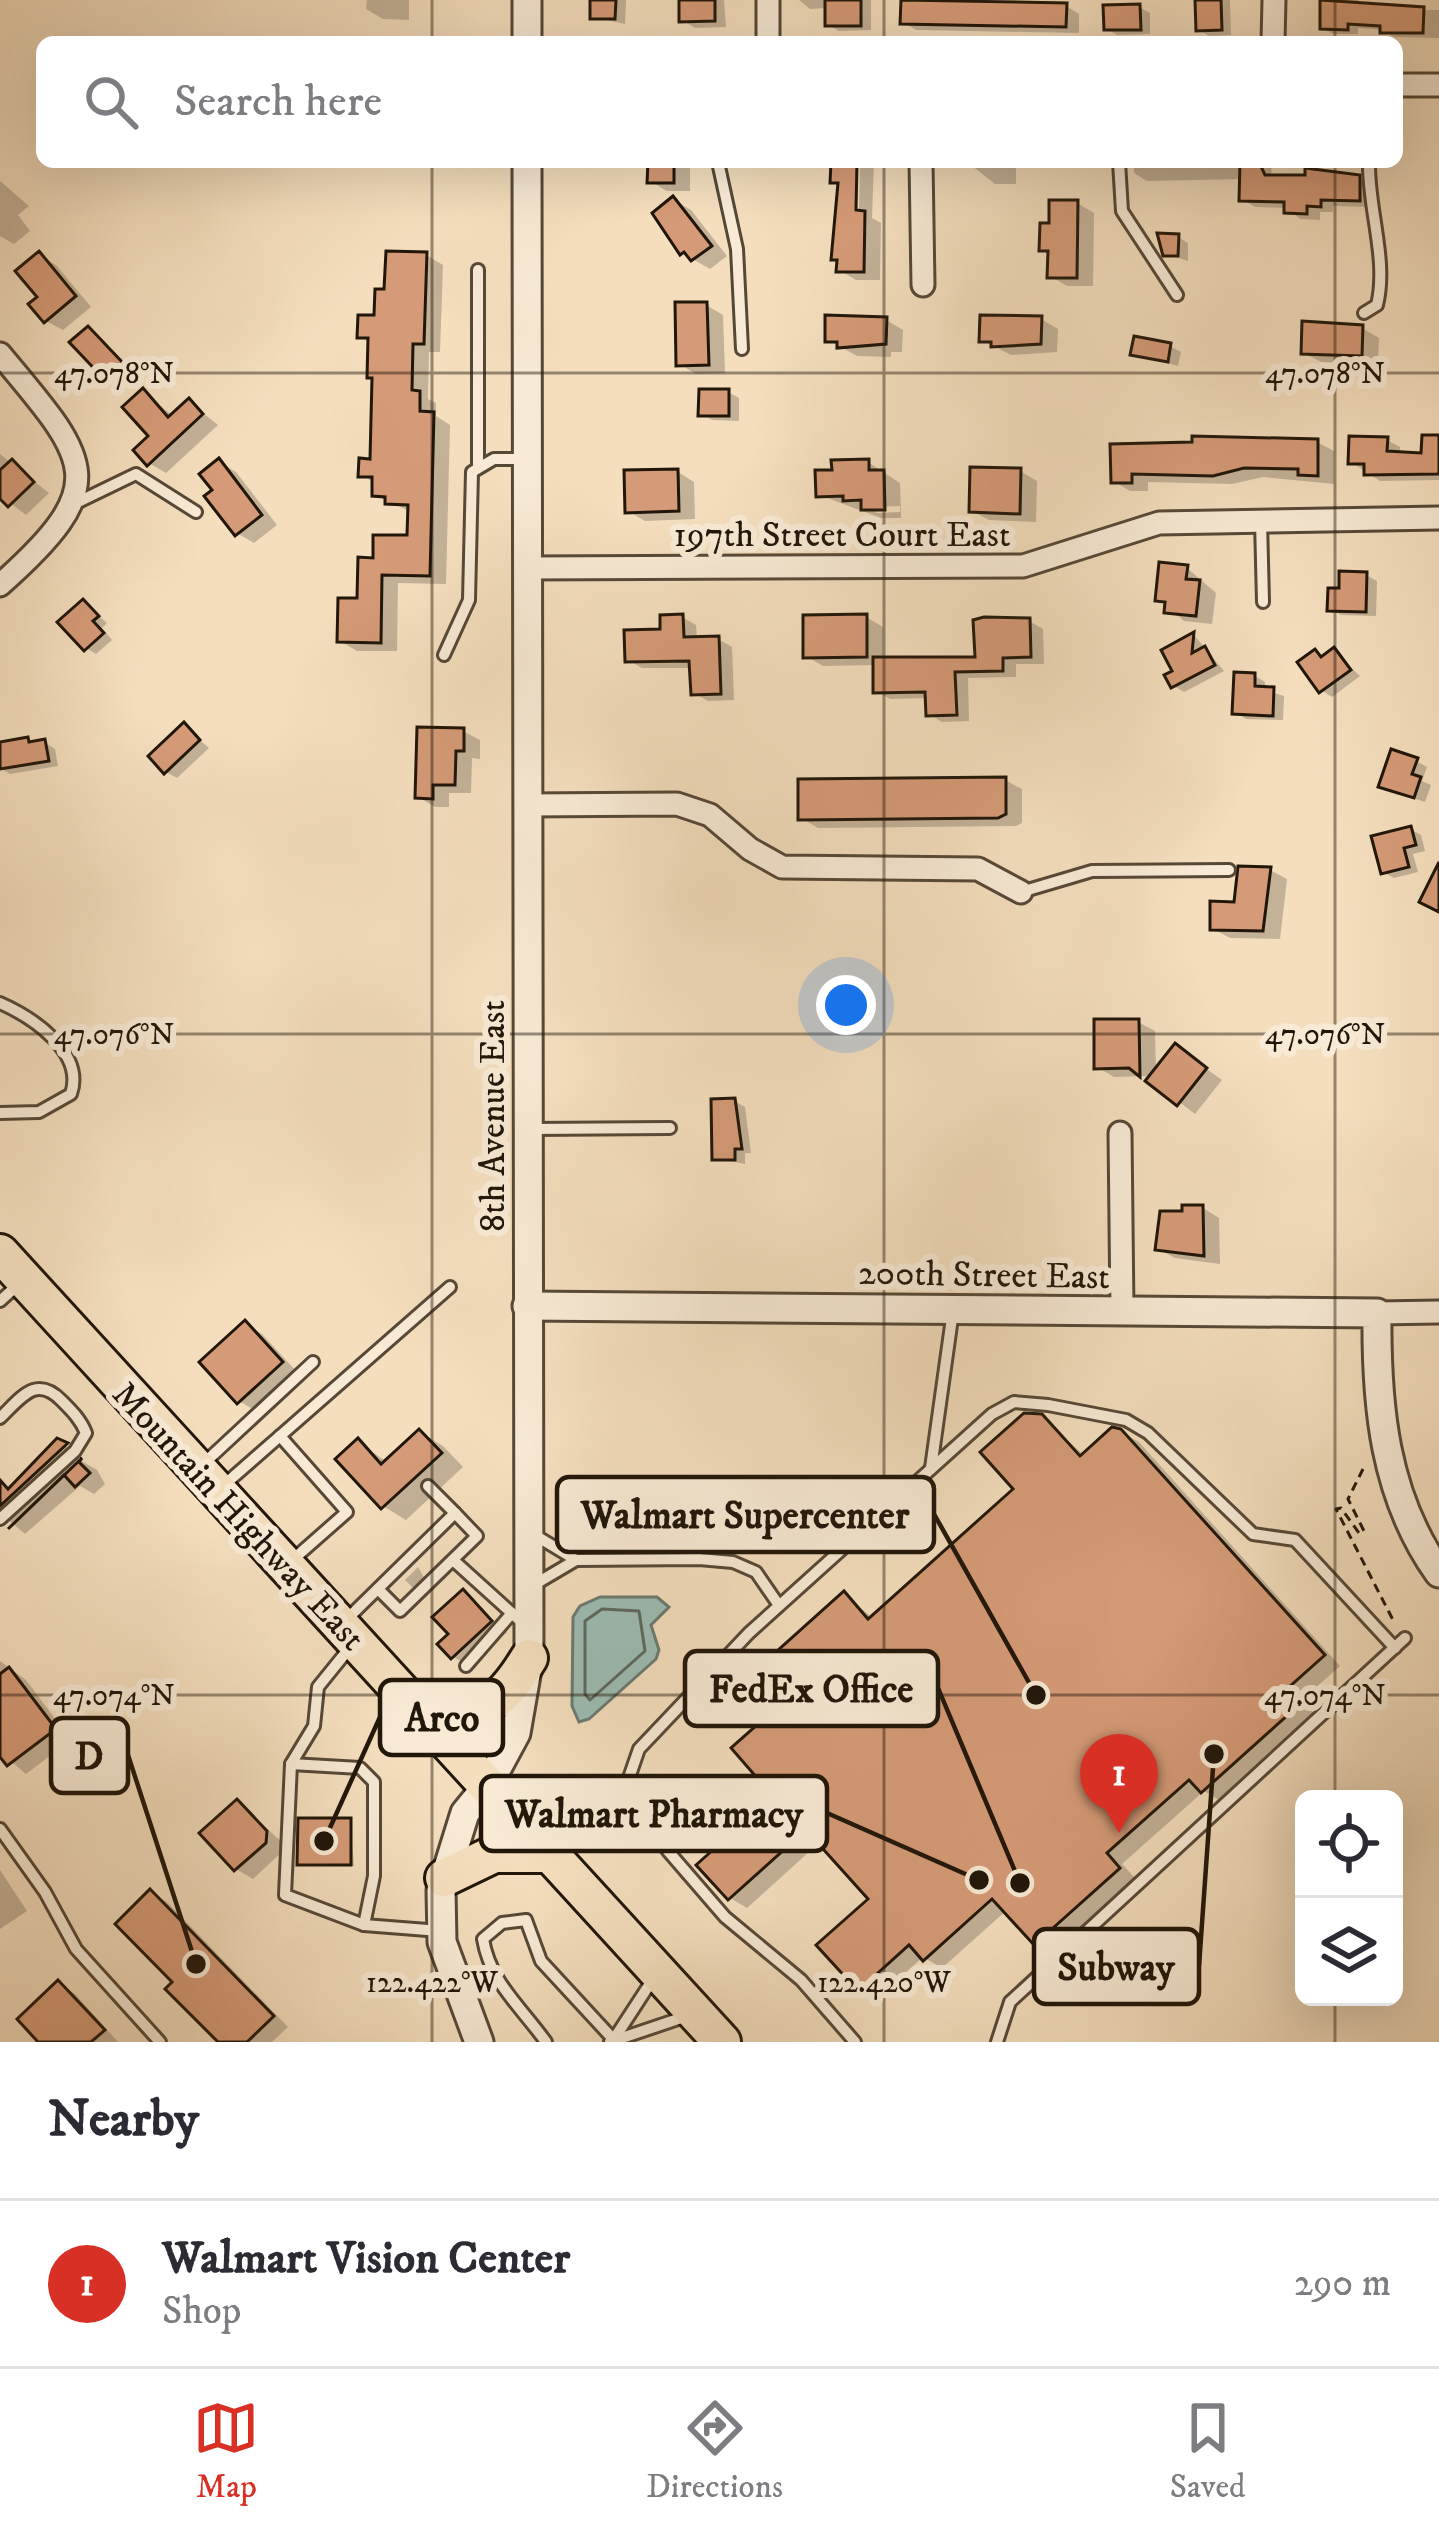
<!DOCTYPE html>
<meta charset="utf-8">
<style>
:root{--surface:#fff;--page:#f7f7f7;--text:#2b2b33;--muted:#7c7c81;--line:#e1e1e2;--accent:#d93025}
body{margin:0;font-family:"IM FELL DW Pica",serif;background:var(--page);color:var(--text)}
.controls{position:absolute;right:36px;bottom:36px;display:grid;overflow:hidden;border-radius:18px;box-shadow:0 12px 48px #0002}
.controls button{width:108px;height:108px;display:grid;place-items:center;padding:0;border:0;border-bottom:3px solid var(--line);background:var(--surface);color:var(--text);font:60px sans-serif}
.you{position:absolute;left:846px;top:1005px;width:42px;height:42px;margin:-30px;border:9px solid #fff;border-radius:50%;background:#1a73e8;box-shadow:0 0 0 18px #1a73e833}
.badge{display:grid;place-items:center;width:78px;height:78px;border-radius:50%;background:var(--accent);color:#fff;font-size:39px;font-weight:700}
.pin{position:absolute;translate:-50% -99px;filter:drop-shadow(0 3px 6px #0008)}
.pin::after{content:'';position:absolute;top:63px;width:42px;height:36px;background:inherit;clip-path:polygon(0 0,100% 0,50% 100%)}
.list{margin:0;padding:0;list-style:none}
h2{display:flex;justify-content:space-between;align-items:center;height:156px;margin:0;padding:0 48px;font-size:51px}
h2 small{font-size:39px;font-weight:400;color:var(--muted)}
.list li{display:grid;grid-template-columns:78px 1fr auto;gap:36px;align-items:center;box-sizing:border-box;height:168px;padding:0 48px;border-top:3px solid var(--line)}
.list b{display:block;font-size:45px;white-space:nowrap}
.list p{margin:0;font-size:39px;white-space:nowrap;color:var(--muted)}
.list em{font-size:39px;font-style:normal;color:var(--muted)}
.icon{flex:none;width:66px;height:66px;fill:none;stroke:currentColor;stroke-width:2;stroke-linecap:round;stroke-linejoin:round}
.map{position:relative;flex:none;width:1439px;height:2042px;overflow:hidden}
.search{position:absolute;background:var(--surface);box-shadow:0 12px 48px #0002;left:36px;right:36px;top:36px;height:132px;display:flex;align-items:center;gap:30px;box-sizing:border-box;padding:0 42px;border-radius:18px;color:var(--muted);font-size:45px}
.sheet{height:324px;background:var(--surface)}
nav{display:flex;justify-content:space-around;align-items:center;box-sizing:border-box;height:168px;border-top:3px solid var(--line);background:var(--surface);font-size:33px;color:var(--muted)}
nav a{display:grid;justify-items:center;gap:6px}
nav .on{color:var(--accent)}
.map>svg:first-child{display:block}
</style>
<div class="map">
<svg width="1439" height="2042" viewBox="0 0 1439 2042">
<rect width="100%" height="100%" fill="#f4debe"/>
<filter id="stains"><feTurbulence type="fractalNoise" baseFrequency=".00167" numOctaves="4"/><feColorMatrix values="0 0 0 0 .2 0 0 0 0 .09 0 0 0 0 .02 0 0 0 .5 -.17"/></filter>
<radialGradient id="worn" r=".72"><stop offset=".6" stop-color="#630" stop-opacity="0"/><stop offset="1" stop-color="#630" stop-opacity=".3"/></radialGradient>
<polygon fill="#9cbcb4" stroke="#6b7a70" stroke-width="3" points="600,1597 657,1597 669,1607 651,1625 659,1650 656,1659 589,1719 579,1722 572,1706 573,1617 580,1606"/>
<g fill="#0003" fill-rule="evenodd">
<polygon points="367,0 409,0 409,20 383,19 366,9"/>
<polygon points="593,0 626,0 625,24 593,17"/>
<polygon points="692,0 724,0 726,27 695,28 682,20"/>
<polygon points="799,0 871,0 871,30 839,31 828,25 828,8 810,9"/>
<polygon points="904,0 1066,6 1079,14 1079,33 916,30 903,22"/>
<polygon points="1198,0 1230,0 1231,35 1209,36 1199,30"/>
<polygon points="1323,0 1358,0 1365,9 1439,10 1439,38 1394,37 1383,30 1358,28 1358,34 1333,34 1323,28"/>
<polygon points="1139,7 1150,13 1150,34 1117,35 1107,29"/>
<polygon points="645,162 690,162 690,191 667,191 650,181"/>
<polygon points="828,162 854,162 853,209 859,209 860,162 874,162 872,218 881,223 880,280 856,280 839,270 834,258 841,186 833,181"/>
<polygon points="967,162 1016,162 1016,184 995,184"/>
<polygon points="1134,162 1272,162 1271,178 1359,178 1372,186 1372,207 1333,206 1333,212 1320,212 1320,220 1300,219 1287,208 1255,207 1242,199 1243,179 1147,181 1134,173"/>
<polygon points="0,181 29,206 18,215 30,231 14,244 0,236"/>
<polygon points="674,200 691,210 727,256 710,269 682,253"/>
<polygon points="1077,203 1094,213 1093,286 1067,286 1050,276 1050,255 1042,250 1052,226"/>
<polygon points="1178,237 1188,243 1188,261 1166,254"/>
<polygon points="39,255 56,265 91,307 63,330 46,321"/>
<polygon points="426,255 443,265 440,352 429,352 428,399 436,403 436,416 450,425 446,584 398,583 397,651 357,651 340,641 360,601 410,538 411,512 375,495 375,483 361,475 373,462 375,379 371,343 360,336 377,318 387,292"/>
<polygon points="706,305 723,315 725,373 696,374 679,364"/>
<polygon points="1041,319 1058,329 1057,352 1011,355 982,340"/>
<polygon points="886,320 903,330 902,352 891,352 891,357 857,356 828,340"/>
<polygon points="1362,328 1379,338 1378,364 1321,362 1304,353"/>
<polygon points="88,330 132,370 118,384 107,378"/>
<polygon points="1170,346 1181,352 1178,366 1133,354"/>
<polygon points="143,392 173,416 189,402 218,425 166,473 149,463 153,436"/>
<polygon points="728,392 739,398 739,421 712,420 701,414"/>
<polygon points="1439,438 1439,480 1380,481 1351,462 1387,440 1400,447 1400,455 1424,456"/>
<polygon points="1317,442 1334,451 1334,484 1263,477 1232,484 1148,482 1148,491 1130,491 1113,481 1113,447"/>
<polygon points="0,454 49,493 26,515 0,495"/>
<polygon points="219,462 236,472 277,525 254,543 237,533 216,491"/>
<path d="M868 462 900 483 901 518H881L819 495ZM900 506V512L877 513 871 507Z"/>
<polygon points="1020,471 1037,481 1036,522 989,520 972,511"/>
<polygon points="678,472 694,482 695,519 645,521 628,511"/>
<polygon points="1187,568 1216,593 1212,624 1184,621 1158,599"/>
<polygon points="1366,575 1377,581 1376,616 1341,615 1330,609 1342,591"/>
<polygon points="83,603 107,623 102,628 112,640 96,654 86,648"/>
<polygon points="682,617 696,625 697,639 718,639 732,647 734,700 708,701 694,693 693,668 642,668 628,660"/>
<polygon points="866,617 883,627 883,660 978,660 1029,621 1043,629 1044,664 1016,664 1016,677 968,678 969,721 942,722 929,714 928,698 890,699 876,691 876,665 823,666 806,656"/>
<polygon points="1194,635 1224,671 1184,692 1174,686 1176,672 1165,651"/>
<polygon points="1334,651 1360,676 1332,697 1321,690 1315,652 1325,658"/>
<polygon points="1255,676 1265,682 1265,690 1284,696 1283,720 1246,719 1235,712"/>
<polygon points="184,726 209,748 177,778 166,772"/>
<polygon points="463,731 480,740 480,759 472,758 471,793 449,793 449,807 435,807 418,797"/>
<polygon points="44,742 55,749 58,766 10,774 0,768 0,745"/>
<polygon points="1416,761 1427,767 1422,781 1431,785 1425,802 1392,791"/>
<polygon points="1005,780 1022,789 1022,823 1016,826 818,828 801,818"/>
<polygon points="1410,829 1421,835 1425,851 1413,854 1418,872 1394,878 1383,872"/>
<polygon points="1270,870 1287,879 1280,939 1230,938 1213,929"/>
<polygon points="1138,1022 1155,1031 1156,1072 1176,1047 1222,1080 1195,1114 1145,1076 1114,1077 1097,1067"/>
<polygon points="734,1101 745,1107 751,1153 745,1153 745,1164 715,1158"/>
<polygon points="1203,1208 1219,1218 1220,1264 1175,1258 1158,1249"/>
<polygon points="245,1324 262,1334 297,1372 256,1411 239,1401"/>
<polygon points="1041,1417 1085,1456 1120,1432 1139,1442 1340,1666 1302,1700 1315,1715 1219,1800 1204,1791 1122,1864 1135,1878 1053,1952 1007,1910 942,1968 923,1957 876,1999 860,1989 872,1899 820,1842 747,1908 730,1898 770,1787 789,1700 844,1595 873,1618 1017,1489"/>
<polygon points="420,1432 443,1446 463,1467 406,1520 383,1506 358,1442 387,1462"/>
<polygon points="57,1441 82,1456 78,1459 97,1470 105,1484 94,1494 80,1486 25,1534 0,1513 0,1496"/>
<polygon points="418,1567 425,1579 414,1589 405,1580"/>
<polygon points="463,1593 507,1632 470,1666 453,1657"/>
<polygon points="0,1661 26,1680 71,1740 26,1774 0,1752"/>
<polygon points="237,1802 283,1843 282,1852 253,1879 236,1869"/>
<polygon points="350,1821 354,1866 300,1863"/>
<polygon points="0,1870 27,1911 0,1929"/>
<polygon points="151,1893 167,1902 288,2027 272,2042 222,2042 177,1982"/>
<polygon points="58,1984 75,1994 118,2042 41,2042"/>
</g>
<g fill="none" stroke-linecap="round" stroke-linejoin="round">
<polygon stroke="#5e695f" stroke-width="3" points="602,1609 639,1611 645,1651 590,1700 585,1694 585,1621"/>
</g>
<g fill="#d59a77" stroke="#21160a" stroke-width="3">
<polygon points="590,0 616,0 615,19 590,19"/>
<polygon points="679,0 715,0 715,21 679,22"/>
<rect x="825" y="0" width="36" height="26"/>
<polygon points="901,0 1067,3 1066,27 900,24"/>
<polygon points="1195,0 1221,0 1222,30 1196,31"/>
<polygon points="1320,0 1424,7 1423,33 1380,33 1380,26 1348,24 1348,30 1320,29"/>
<polygon points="1140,4 1141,30 1104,30 1103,5"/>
<polygon points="648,162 674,162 674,183 647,183"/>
<polygon points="831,162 857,162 856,210 865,211 864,272 836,272 837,260 831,260 838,183 830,183"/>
<polygon points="1240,162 1259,162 1265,175 1305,175 1305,168 1360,175 1360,201 1321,200 1321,207 1307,206 1307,214 1284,213 1284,202 1239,201"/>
<polygon points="673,196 712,246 691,261 684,252 680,255 652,213"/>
<polygon points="1049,200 1078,200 1077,278 1047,278 1048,251 1039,251 1040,223 1049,223"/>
<polygon points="1157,233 1179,234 1178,256 1163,256"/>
<polygon points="39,251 76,296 44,323 28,304 37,297 15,271"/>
<polygon points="386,251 427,252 424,344 413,344 412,390 420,391 420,411 434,412 430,576 382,575 381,643 337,642 338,598 357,598 358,557 373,558 373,535 407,535 408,505 385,504 385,497 372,496 372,477 358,477 359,458 370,459 372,378 367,378 368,338 357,338 358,315 374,315 375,289 384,289"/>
<polygon points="675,302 707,302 709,365 676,366"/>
<polygon points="825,315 887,317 886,344 837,348 837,342 825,342"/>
<polygon points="980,315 1042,316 1041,344 991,347 991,342 979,342"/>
<polygon points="1302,321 1363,325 1362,356 1301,354"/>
<polygon points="88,326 123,363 105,380 69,342"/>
<polygon points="1134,336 1171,343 1168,362 1130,355"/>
<polygon points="143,388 168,417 189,398 203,414 147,466 133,450 148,436 122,407"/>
<polygon points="699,389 729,389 729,416 698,416"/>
<polygon points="1422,435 1439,435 1439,474 1364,475 1364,464 1348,464 1349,436 1388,437 1387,451 1421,453"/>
<polygon points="1192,436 1318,439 1318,476 1298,475 1298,469 1244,468 1213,476 1132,474 1132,483 1111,483 1110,444 1192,442"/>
<polygon points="219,458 262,515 235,536 204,496 212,490 199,474"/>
<polygon points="12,459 34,482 8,507 0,499 0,470"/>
<polygon points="869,459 869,470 884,470 885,510 861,510 861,500 843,501 843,496 816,497 815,470 832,470 831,460"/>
<polygon points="970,467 1021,468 1020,514 969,512"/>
<polygon points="678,469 679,511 625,513 624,470"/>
<polygon points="1159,562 1188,565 1186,579 1200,580 1196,616 1164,613 1165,602 1155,601"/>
<polygon points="1339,571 1367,572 1366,612 1327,611 1328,588 1339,588"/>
<polygon points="83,599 99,616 93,621 104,633 84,651 57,622"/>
<polygon points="683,614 684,637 719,636 721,694 691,695 689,661 625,662 624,630 660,629 660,615"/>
<polygon points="867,614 867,657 803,658 803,615"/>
<polygon points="984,617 1030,618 1031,657 1003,658 1003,671 955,672 957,715 926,716 925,692 873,693 873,657 975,657 973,620"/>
<polygon points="1194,632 1192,653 1205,646 1215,665 1171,688 1164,675 1172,671 1161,650"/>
<polygon points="1334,647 1351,670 1319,693 1297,662 1315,649 1321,657"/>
<polygon points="1234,672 1255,673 1255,686 1274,687 1273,716 1232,714"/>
<polygon points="184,722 200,740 164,774 148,756"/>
<polygon points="417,727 464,728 464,751 456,751 455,785 433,785 433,799 415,798"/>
<polygon points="28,737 29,742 45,739 49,761 0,769 0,742"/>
<polygon points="1391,749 1418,758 1412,774 1421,777 1414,798 1378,787"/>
<polygon points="1006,777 1006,814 998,818 798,820 798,779"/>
<polygon points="1411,826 1416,845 1404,848 1409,867 1381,874 1371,836"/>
<polygon points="1439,862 1439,912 1419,902"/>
<polygon points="1238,866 1271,867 1263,931 1210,930 1210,901 1234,902"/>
<polygon points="1094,1019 1139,1019 1140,1077 1129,1068 1094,1069"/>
<polygon points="1175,1043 1207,1068 1177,1106 1145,1081"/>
<polygon points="735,1098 742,1149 735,1149 735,1160 712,1160 711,1099"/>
<polygon points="1182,1205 1203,1205 1204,1256 1155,1250 1160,1211 1182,1211"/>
<polygon points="245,1320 283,1362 237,1404 199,1362"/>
<polygon points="1024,1413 1042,1414 1080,1456 1112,1427 1121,1429 1325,1655 1287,1689 1300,1704 1201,1793 1189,1780 1107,1853 1120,1868 1034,1945 992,1899 923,1961 909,1945 858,1991 816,1945 868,1899 806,1830 728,1900 696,1865 750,1817 742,1808 765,1787 731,1748 785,1700 757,1669 844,1591 868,1619 1013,1489 980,1452"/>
<polygon points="419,1429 442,1453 381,1509 335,1459 358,1438 381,1464"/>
<polygon points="57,1438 68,1443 0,1506 0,1480 8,1489"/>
<polygon points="82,1458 79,1462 90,1473 75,1487 64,1475 8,1529"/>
<polygon points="463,1589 492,1621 451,1659 437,1644 448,1634 432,1617"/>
<polygon points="9,1667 56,1729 7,1766 0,1757 0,1674"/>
<polygon points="237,1799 267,1831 266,1843 234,1871 199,1833"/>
<polygon points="298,1818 351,1818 351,1865 297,1865"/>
<polygon points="150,1889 274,2016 247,2042 218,2042 165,1989 172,1982 115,1924"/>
<polygon points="58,1980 105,2030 91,2042 38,2042 17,2019"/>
</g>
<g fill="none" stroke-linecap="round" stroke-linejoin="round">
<defs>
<g id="service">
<polyline points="718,162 737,249 742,349"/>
<polyline points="1119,162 1122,211 1177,295"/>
<path d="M1364 313 1377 305C1388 260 1368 209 1369 162"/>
<polyline points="478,466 478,270"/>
<polyline points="74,504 136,474 196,512"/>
<polyline points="1261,521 1263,602"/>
<polyline points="444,655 469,600 472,472 494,459 526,459"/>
<polyline points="1021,892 1092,871 1229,870"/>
<path d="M0 1003C34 1018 85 1053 71 1094L39 1112 0 1113"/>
<polyline points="530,1129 670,1128"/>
<polyline points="0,1301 21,1282"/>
<path d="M0 1418C21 1398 36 1374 62 1401 72 1411 81 1420 86 1433L75 1451 0 1519"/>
<polyline points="201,1466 313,1362"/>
<polyline points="931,1468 953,1311"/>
<polyline points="224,1485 280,1436"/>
<polyline points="533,1534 576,1560"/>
<polyline points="453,1560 526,1626"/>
<polyline points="289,1563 347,1512 280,1436 450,1287"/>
<polyline points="532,1586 576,1560 699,1559 733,1562 756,1572 778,1604"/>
<polyline points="378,1589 400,1611 477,1536 455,1513"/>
<polyline points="347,1619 455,1513 428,1486"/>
<polyline points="352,1645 318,1687 314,1726 291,1764 285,1895 364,1925 440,1931"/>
<polyline points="466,1666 512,1613"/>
<polyline points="291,1764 360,1768 374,1782 374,1876 364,1925"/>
<polyline points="0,1829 45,1892 76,1949 160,2042"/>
<polyline points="614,2039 653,1979"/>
<path d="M546 2042C521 2007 490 1982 483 1939L502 1923 526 1920 541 1961 613 2039"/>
<polyline points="610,2042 687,2016"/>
<polyline points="855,2042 801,1980 725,1917 668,1851 644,1819 630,1775 639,1749 749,1633 992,1414 1014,1402 1048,1405 1126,1420 1148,1433 1253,1534 1295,1540 1395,1648"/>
<polyline points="997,2042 1010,2002 1405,1638"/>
</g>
<g id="minor">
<polyline points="768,42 768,0"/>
<polyline points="1273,42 1274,0"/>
<polyline points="1397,85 1439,85"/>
<polyline points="921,162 923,285"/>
<path d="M0 354C90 461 114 484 0 585"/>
<polyline points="526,568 1023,566 1159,523 1439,518"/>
<polyline points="526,805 677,804 710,815 750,849 782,867 978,869 1021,892"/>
<polyline points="1120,1133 1122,1311"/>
<polyline points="1377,1313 1439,1312"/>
</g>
<g id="tertiary">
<polyline points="527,0 527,42"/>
<path d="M527 1306 1377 1313C1376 1405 1384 1496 1439 1573"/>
<polyline points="479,2042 442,1942 441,1890 465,1813 488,1785 516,1733 529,1658 527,162"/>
</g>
<g id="primary">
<polyline points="0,1253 722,2042"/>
<path d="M412 1702C471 1729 499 1708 529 1658"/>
<polyline points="444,1878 494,1854 550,1854"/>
</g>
</defs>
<use href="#service" stroke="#564837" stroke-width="16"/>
<use href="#minor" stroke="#564837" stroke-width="27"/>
<use href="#tertiary" stroke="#564837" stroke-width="33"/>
<use href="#primary" stroke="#21160a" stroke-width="42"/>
<polyline stroke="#21160a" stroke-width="3" stroke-dasharray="9 6" stroke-linecap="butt" points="1363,1469 1348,1499 1364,1531 1359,1533 1341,1508 1336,1509 1393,1620"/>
<use href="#service" stroke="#f8ead5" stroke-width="10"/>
<use href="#minor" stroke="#f8ead5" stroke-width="21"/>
<use href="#tertiary" stroke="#f8ead5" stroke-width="27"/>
<use href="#primary" stroke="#f4debe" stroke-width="36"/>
</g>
<path fill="none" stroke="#21160a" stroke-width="3" stroke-opacity="0.45" d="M432 0V42M884 0V42M1335 0V42M432 162V2042M884 162V2042M1335 162V1799M0 373H1439M0 1034H1439M0 1695H1439M1335 1997V2042"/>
<g text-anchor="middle" stroke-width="12" stroke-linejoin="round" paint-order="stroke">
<g font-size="36" fill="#21160a" stroke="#f8ead5">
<text x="842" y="546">197th Street Court East</text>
<text transform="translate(491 1116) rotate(-90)" y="13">8th Avenue East</text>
<text transform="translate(984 1273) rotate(1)" y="13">200th Street East</text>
<text transform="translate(240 1515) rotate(47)" y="13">Mountain Highway East</text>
</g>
</g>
<g font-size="30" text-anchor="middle" fill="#21160a" stroke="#f8ead5" stroke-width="12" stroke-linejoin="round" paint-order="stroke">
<text x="114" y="383">47.078°N</text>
<text x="1325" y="383">47.078°N</text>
<text x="114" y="1044">47.076°N</text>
<text x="1325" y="1044">47.076°N</text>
<text x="114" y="1705">47.074°N</text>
<text x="1325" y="1705">47.074°N</text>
<text x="432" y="1992">122.422°W</text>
<text x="884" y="1992">122.420°W</text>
</g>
<path fill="none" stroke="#21160a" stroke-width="4.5" d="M1036 1695L934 1514M1020 1883L938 1688M324 1841L380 1717M196 1964L128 1755M979 1880L827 1813M1214 1754L1199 1966"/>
<g fill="#21160a" stroke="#f8ead5" stroke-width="4.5">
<circle cx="1036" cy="1695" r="12"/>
<circle cx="1020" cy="1883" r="12"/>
<circle cx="324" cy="1841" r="12"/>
<circle cx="196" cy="1964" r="12"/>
<circle cx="979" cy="1880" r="12"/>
<circle cx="1214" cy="1754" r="12"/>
</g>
<g fill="#f8ead5" stroke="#21160a" stroke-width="4.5">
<rect x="557" y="1477" width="377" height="75" rx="12"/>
<rect x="685" y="1651" width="253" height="75" rx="12"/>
<rect x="380" y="1680" width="123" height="75" rx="12"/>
<rect x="51" y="1718" width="77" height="75" rx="12"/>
<rect x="481" y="1776" width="346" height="75" rx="12"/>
<rect x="1034" y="1929" width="165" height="75" rx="12"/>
</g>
<g font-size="39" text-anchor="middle" font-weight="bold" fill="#21160a">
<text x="745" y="1528">Walmart Supercenter</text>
<text x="811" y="1702">FedEx Office</text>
<text x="442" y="1731">Arco</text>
<text x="89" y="1769">D</text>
<text x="654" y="1827">Walmart Pharmacy</text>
<text x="1116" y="1980">Subway</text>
</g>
<rect width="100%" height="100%" filter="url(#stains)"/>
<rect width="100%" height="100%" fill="url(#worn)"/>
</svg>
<div class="controls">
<button><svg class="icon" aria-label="locate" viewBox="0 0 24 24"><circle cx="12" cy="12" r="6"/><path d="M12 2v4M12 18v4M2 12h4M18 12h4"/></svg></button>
<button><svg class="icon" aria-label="layers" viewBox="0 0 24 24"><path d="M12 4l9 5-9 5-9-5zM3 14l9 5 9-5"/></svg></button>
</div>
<div class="you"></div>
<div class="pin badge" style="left:1119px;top:1833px">1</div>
<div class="search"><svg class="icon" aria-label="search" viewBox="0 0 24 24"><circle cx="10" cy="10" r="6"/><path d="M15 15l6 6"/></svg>Search here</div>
</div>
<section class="sheet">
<h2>Nearby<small></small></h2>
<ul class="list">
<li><span class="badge">1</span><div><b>Walmart Vision Center</b><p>Shop</p></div><em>290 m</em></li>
</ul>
</section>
<nav>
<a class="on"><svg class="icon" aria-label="map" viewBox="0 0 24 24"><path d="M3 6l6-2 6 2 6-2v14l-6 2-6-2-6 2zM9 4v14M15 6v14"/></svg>Map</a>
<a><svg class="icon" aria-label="directions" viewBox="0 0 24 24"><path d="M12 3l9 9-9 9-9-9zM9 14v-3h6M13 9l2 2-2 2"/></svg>Directions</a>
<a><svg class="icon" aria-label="saved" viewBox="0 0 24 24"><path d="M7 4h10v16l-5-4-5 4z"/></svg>Saved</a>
</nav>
